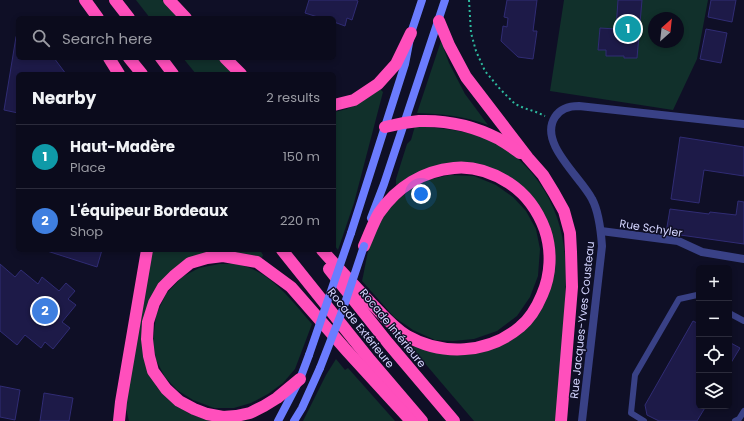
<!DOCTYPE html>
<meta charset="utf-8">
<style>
:root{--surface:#0b0b1c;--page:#141425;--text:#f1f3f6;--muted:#9a9ba3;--line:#2b2b3b;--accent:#00fff4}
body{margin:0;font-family:Poppins,sans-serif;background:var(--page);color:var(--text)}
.controls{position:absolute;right:12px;bottom:12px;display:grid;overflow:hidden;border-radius:6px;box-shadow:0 2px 6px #0003}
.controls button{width:36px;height:36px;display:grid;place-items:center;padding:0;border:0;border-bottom:1px solid var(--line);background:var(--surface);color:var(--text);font:20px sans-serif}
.compass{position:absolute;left:648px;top:12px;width:36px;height:36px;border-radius:50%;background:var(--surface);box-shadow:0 2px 6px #0003;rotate:27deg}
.you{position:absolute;left:421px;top:194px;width:14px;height:14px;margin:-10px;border:3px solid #fff;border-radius:50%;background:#1a73e8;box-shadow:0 0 0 6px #1a73e833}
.badge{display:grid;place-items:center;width:26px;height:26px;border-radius:50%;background:var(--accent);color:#fff;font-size:13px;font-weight:700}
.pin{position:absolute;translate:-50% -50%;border:2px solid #fff;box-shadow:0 1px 4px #0006}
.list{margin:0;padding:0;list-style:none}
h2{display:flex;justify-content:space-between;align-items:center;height:52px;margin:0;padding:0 16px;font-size:17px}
h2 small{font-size:13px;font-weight:400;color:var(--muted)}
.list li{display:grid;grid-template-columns:26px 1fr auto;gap:12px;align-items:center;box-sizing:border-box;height:64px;padding:0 16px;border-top:1px solid var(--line)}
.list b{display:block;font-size:15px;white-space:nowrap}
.list p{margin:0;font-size:13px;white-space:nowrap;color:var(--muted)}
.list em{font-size:13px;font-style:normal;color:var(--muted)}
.icon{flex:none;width:22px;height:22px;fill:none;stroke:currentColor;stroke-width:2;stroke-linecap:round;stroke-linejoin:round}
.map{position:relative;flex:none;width:744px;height:421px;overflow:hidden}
.search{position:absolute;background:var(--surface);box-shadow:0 2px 6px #0003;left:16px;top:16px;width:320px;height:44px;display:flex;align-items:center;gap:10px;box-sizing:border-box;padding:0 14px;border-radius:6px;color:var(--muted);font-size:15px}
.panel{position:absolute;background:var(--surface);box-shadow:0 2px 6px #0003;left:16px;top:72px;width:320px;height:180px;border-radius:6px}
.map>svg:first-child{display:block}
</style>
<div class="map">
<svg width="744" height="421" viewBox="0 0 744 421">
<rect width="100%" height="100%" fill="#0f0f26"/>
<g fill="#11302b" fill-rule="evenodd">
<polygon points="136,0 162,0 180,18 150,18"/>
<path d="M564 0H708L697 59 673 110 550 91ZM654 18H678V42H654Z"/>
<path d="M441 41 449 63 465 94 488 125C465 116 441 114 417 113Z"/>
<polygon points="183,58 219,58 235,74 196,74"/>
<path d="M380 89 383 92 354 203 338 250 334 245V112C351 110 366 99 380 89Z"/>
<path d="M415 126C440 128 467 130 490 140 510 150 525 163 538 181 572 228 567 278 563 333 561 362 559 392 557 421H474L411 347 413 344 487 350 546 296 544 215 477 165 405 180 396 185V179L401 163 407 144 411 140Z"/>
<path d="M450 175 474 176 496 185 513 197 526 211 536 229 540 249 538 276 530 297 517 316 497 331 474 339 453 341 435 340 413 330 394 317 362 281C366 264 368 243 376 227 385 210 408 188 426 181 433 178 442 177 450 175Z"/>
<polygon points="152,250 260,250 263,255 262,258 247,254 232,252 218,251 202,255 145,312 156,386 168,399 188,413 207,420 212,421 129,421 126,409 126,393"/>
<path d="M219 264C226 264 234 263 241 265 272 273 292 301 312 324L295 369 283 383 268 394 251 403 234 408H214L193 400 177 390 165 377 156 360 153 341 156 315 166 294 182 277 199 268Z"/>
<polygon points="336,359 345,370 348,368 395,421 303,421 326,375"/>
</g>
<g fill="#1d1a48" stroke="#302c74">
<polygon points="309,0 356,0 358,1 352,20 347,18 345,26 334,22 334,18 321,18 305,13"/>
<polygon points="507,0 537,0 533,31 537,31 533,59 518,57 501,41 503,26 507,27 508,18 504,17"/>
<polygon points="618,0 642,0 637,58 624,58 624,56 606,56 606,50 598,50 600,28 616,29"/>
<polygon points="711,0 736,0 732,22 708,17"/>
<polygon points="706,29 727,33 721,63 700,59"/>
<polygon points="18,33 18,58 54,58 66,74 18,74 18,113 4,110 16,37"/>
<polygon points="680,137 744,147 744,176 704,170 699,203 671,199"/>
<polygon points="738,201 744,202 744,244 666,233 670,209 709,214 710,212 736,215"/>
<polygon points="44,250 102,250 97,267"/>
<polygon points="0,264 15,277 21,270 38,284 42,277 59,291 66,283 75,291 68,299 76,305 62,322 70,328 53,349 45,342 41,348 25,335 17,345 0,331"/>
<polygon points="693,321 699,324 699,406 706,406 697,421 659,421 647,415 645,405"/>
<polygon points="729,342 740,348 729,366"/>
<polygon points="0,386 20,390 15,420 0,417"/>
<polygon points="44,393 73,398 69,421 40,421"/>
</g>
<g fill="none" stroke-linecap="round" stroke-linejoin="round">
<polyline stroke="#2dba9e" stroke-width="2" stroke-dasharray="2 3" stroke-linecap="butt" points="469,0 471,33 476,51 485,71 500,89 515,104 524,108 536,112 545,116"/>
<g stroke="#394186" stroke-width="6">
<polyline points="729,313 744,321"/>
<polyline points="644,421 631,413 635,375 679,299 697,295 699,297"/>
<polyline points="735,421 739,419 744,411"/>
</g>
<g stroke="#394186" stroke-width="8">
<polyline points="601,231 678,241 702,252 744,259"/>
<path d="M582 421 602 246C601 232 599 212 592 199 581 177 538 143 555 117 560 109 570 106 579 106L744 124"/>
</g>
<g stroke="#6b7cff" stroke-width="8">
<polyline points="371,218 384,184 445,0"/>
<polyline points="351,233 405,64 411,33 422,0"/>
<polyline points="278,421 300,379 309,355"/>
<polyline points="294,421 302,408 320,368"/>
</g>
<g stroke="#ff4fbc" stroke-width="12">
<polyline points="85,0 98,18"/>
<polyline points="115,0 129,18"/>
<polyline points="169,0 186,18"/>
<polyline points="439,21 449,45 466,77 528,158 543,175 554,193 564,211 570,233 571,252 572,287 561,421"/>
<polyline points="109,58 119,74"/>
<polyline points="129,58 142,74"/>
<polyline points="161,58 173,74"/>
<polyline points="225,58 241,74"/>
<polyline points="334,105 354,100 378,84 396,64 411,33"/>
<path d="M385 127C396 124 407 122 419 121 447 120 474 126 499 139 506 143 513 148 520 153"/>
<polyline points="282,250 370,360 422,421"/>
<path d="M322 250C337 267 353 284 369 301 381 313 392 327 407 336 442 356 488 354 520 327 530 319 537 307 542 295 551 275 552 251 545 230 538 211 526 194 509 183 493 173 473 166 454 168 423 171 397 187 379 213 373 223 369 235 364 246"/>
<polyline points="329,269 388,343 454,421"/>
<polyline points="300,379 277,398 264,406 250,413 236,416 223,417 207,414 194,409 179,401 166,389 153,371 149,356 147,339 148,322 154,303 163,287 174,276 190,263 207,258 223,256 257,262 291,287 347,351 411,421"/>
<polyline points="119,421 121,402 147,250"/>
</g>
<g stroke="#6b7cff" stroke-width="8">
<polyline points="309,355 351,233"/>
<polyline points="320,368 343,309 364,246"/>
</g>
</g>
<g text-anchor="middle" stroke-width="3" stroke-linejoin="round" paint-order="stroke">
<g font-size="11" fill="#d4d5ff" stroke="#0f0f26">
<text transform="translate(651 228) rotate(9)" y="4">Rue Schyler</text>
<text transform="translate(582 320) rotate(-84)" y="4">Rue Jacques-Yves Cousteau</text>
<text transform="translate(361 328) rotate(51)" y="4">Rocade Extérieure</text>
<text transform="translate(393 328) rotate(51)" y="4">Rocade Intérieure</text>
</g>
</g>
</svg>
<div class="controls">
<button>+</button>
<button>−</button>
<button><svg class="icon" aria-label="locate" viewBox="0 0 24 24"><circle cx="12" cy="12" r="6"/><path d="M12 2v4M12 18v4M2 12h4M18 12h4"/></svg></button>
<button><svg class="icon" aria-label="layers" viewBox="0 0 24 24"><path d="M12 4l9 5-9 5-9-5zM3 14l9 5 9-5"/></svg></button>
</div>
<svg class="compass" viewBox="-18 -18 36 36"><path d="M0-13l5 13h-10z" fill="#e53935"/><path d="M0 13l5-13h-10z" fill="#9a9ba3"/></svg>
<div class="you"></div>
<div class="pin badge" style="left:628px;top:29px;background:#0f9aa8">1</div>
<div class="pin badge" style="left:45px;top:311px;background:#3f7fe0">2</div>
<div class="search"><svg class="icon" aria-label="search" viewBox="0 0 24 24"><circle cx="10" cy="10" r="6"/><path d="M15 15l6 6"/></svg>Search here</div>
<section class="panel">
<h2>Nearby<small>2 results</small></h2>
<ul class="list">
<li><span class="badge" style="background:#0f9aa8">1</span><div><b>Haut-Madère</b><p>Place</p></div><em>150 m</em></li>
<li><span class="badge" style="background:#3f7fe0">2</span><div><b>L'équipeur Bordeaux</b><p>Shop</p></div><em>220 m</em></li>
</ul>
</section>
</div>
